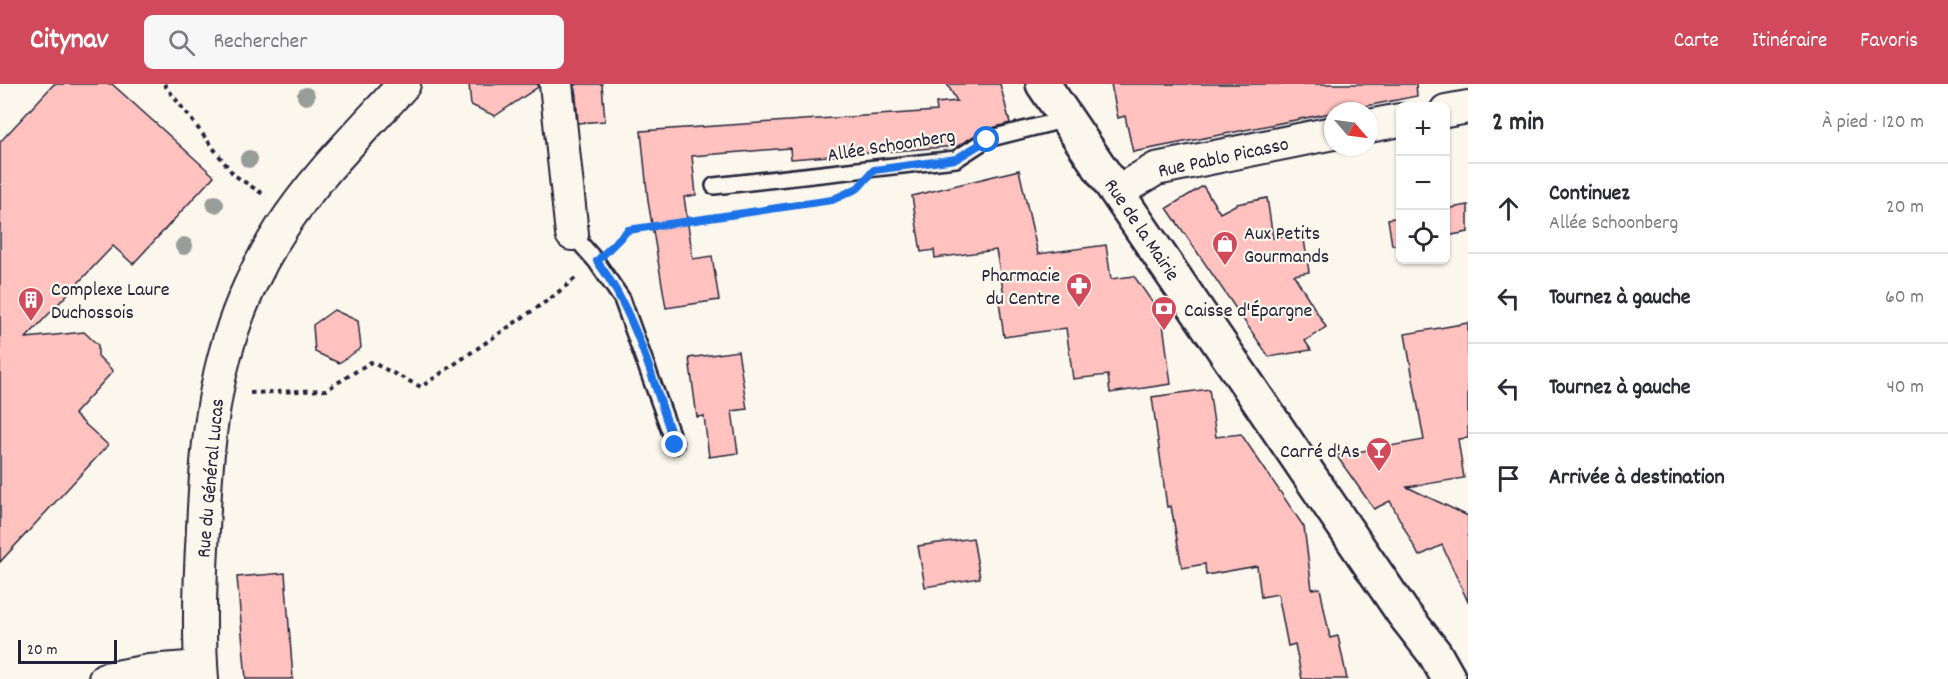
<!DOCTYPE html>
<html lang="fr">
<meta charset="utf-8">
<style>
:root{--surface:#fff;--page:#f7f7f7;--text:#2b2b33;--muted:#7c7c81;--line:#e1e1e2;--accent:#d1495b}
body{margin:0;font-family:Dekko,sans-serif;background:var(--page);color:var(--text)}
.controls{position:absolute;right:18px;top:18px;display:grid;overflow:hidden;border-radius:9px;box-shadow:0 2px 4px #0004}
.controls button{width:54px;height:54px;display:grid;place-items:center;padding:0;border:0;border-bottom:2px solid var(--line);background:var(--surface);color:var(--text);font:30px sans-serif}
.compass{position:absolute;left:1324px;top:18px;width:54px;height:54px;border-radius:50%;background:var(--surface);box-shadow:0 2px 4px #0004;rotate:118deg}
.scale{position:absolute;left:18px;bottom:15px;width:99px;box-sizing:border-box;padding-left:6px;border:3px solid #22223b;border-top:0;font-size:16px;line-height:21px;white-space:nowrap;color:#22223b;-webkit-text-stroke:4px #fbf7ec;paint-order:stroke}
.stop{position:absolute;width:18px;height:18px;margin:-14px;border:4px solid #1a73e8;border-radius:50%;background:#fff}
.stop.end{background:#1a73e8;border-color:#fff;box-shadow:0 2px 6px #0008}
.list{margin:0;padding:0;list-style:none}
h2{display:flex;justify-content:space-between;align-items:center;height:78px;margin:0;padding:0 24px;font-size:26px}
h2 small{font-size:20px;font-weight:400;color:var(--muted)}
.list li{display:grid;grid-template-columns:39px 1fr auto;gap:18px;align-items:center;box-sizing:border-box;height:90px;padding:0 24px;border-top:2px solid var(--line)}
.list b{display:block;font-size:22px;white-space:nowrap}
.list p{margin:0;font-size:20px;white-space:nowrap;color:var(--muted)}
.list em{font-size:20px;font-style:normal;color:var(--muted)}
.icon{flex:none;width:33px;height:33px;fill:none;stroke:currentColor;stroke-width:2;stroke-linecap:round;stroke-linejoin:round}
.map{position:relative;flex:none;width:1468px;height:595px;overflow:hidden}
header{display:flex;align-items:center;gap:36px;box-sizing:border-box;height:84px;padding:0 30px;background:var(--accent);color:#fff}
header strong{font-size:28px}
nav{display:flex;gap:33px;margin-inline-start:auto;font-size:21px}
.search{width:420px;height:54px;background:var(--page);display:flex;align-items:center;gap:15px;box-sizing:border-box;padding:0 21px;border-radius:9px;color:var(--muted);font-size:22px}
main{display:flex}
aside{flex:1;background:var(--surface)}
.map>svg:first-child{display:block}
</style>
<header>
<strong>Citynav</strong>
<div class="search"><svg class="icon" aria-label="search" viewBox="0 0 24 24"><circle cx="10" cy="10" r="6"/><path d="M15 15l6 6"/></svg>Rechercher</div>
<nav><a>Carte</a><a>Itinéraire</a><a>Favoris</a></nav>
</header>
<main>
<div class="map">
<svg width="1468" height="595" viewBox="0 0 1468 595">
<rect width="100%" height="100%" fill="#fbf7ec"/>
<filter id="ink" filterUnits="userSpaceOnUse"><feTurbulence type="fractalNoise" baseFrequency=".0167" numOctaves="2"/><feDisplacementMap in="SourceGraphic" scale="12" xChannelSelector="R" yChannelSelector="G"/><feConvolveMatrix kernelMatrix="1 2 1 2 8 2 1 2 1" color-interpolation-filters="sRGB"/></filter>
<g filter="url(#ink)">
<g fill="#ffc2bf" stroke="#22223b" stroke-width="1.5">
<polygon points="54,0 112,0 214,92 133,180 113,162 26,254 84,248 98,261 98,272 113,287 74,330 108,361 0,478 0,58"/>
<polygon points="469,0 538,0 538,3 495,32 471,21"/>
<polygon points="575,0 602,0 605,37 578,39"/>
<polygon points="947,0 1000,0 1010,39 982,47 958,62 791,75 790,64 692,72 696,111 684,113 693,175 712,172 719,216 666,224 648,117 641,47 937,27 936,19 957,17"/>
<polygon points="1111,0 1416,0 1417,12 1133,68 1125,32 1118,34"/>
<polygon points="1019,86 1038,170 1106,161 1111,195 1134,192 1162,232 1171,300 1110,309 1108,291 1073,295 1066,244 1004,253 999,217 1005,216 996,166 935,174 934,166 921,168 912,112"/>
<polygon points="1203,102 1220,129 1237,120 1267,114 1273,154 1303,149 1309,188 1294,191 1326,243 1305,257 1311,266 1269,273 1167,124"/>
<polygon points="1468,121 1468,148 1446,152 1446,125"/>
<polygon points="1401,133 1401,160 1392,161 1388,135"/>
<polygon points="334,226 358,237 361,264 339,279 315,268 313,241"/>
<polygon points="1468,239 1468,354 1458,355 1464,394 1407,403 1468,432 1468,518 1442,461 1419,472 1390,417 1374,425 1334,368 1340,371 1424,356 1405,250"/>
<polygon points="738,267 747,325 732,327 738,369 709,373 704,332 697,333 689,274"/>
<polygon points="1209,305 1216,353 1241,350 1304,443 1312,505 1320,504 1330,554 1338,552 1347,595 1302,595 1295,560 1288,562 1278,510 1261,513 1257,482 1206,491 1205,480 1182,484 1171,422 1167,423 1152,313"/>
<polygon points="973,454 980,494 925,503 918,462"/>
<polygon points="285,489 293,595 246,595 237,493"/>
</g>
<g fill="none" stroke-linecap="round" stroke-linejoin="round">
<defs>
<g id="lane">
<polyline points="714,102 956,75 987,55 1067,35"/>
<polyline points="572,150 596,177 622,215 675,361"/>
</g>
<g id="street">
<polyline points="556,0 572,150"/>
<polyline points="1446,27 1468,23"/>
<polyline points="1369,42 1400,36"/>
<polyline points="1117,108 1156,85 1333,49"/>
<polyline points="105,595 149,587 201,583"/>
<path d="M202 595C198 545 200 495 203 445 208 332 218 243 281 145 315 92 362 47 404 0"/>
</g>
<polyline id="secondary" points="1043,0 1403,529 1435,570 1449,595"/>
</defs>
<use href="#lane" stroke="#22223b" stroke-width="20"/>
<use href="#street" stroke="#22223b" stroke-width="36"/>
<use href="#secondary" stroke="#22223b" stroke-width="38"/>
<g stroke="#22223b" stroke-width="4" stroke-dasharray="4.5 4.5" stroke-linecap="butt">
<polyline points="164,0 234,91 266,112"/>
<polyline points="611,161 628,146 821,117"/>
<polyline points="250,309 326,306 371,278 421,303 551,214 578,192"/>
</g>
<use href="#lane" stroke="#fbf7ec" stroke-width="15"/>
<use href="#street" stroke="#fbf7ec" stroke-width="32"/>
<use href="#secondary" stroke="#fbf7ec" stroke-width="33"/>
</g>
<g fill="#999d9a">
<circle cx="306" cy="12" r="9"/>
<circle cx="249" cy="75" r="9"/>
<circle cx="215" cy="120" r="9"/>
<circle cx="184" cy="162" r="9"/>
</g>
</g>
<g fill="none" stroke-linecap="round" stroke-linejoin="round" filter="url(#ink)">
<path stroke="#1a73e8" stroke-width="8" d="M675 361C653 299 637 230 597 177L628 146 832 116 858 104 874 86 956 75 987 56"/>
</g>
<defs>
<symbol id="shop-pin" viewBox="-11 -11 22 30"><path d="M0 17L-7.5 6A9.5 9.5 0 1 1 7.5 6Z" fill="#d1495b" stroke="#fbf7ec"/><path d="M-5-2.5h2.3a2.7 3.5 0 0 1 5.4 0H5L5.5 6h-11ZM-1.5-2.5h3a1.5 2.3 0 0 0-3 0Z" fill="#fff"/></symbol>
<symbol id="pharmacy-pin" viewBox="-11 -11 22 30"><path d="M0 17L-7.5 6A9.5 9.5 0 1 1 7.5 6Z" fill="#d1495b" stroke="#fbf7ec"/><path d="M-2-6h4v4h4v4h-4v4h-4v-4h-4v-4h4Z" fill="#fff"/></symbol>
<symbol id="building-pin" viewBox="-11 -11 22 30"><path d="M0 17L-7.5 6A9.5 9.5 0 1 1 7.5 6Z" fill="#d1495b" stroke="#fbf7ec"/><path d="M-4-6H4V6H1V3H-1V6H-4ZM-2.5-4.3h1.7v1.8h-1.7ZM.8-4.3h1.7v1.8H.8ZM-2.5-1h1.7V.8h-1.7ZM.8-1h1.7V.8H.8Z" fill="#fff"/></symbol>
<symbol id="bank-pin" viewBox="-11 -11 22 30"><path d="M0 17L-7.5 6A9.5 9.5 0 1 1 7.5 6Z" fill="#d1495b" stroke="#fbf7ec"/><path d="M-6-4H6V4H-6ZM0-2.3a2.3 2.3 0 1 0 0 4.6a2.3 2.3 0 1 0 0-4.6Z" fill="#fff"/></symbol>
<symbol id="bar-pin" viewBox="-11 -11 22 30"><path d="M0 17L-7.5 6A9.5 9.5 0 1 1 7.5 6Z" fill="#d1495b" stroke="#fbf7ec"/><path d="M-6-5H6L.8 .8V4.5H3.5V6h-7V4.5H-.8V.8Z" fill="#fff"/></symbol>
</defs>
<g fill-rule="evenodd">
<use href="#shop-pin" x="1210" y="145" width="30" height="40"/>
<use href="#pharmacy-pin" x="1064" y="187" width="30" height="40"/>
<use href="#building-pin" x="16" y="201" width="30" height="40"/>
<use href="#bank-pin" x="1149" y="210" width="30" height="40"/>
<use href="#bar-pin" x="1364" y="351" width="30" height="40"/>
</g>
<g text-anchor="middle" stroke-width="4.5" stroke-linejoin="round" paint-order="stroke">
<g font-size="20" fill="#22223b" stroke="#fbf7ec">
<text transform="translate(891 60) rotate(-9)" y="7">Allée Schoonberg</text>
<text transform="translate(1223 72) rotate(-12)" y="7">Rue Pablo Picasso</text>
<text transform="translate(1143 145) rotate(56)" y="7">Rue de la Mairie</text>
<text transform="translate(209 394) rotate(-85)" y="7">Rue du Général Lucas</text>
</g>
<g font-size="20" fill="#22223b" stroke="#fbf7ec" text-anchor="start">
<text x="1244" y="155">Aux Petits<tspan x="1244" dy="23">Gourmands</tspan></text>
<text x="1060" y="197" text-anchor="end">Pharmacie<tspan x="1060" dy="23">du Centre</tspan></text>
<text x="51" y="211">Complexe Laure<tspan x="51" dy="23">Duchossois</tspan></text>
<text x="1184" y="232">Caisse d'Épargne</text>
<text x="1360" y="373" text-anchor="end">Carré d'As</text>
</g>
</g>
</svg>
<div class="controls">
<button>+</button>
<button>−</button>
<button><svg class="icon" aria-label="locate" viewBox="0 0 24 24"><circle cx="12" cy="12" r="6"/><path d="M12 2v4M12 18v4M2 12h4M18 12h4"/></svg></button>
</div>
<svg class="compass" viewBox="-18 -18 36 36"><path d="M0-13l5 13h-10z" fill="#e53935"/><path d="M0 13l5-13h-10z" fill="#7c7c81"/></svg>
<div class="scale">20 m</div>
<div class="stop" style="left:987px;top:56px"></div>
<div class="stop end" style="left:675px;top:361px"></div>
</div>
<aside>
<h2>2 min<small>À pied · 120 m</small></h2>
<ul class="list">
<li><svg class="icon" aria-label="ahead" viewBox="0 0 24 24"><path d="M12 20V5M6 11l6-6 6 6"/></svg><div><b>Continuez</b><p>Allée Schoonberg</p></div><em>20 m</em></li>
<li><svg class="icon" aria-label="left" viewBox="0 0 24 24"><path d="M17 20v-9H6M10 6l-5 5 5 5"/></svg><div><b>Tournez à gauche</b></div><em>60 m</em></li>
<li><svg class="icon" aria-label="left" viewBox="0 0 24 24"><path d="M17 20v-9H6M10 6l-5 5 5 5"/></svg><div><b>Tournez à gauche</b></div><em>40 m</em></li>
<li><svg class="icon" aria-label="arrive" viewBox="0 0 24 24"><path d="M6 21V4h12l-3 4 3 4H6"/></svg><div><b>Arrivée à destination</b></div></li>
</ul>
</aside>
</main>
